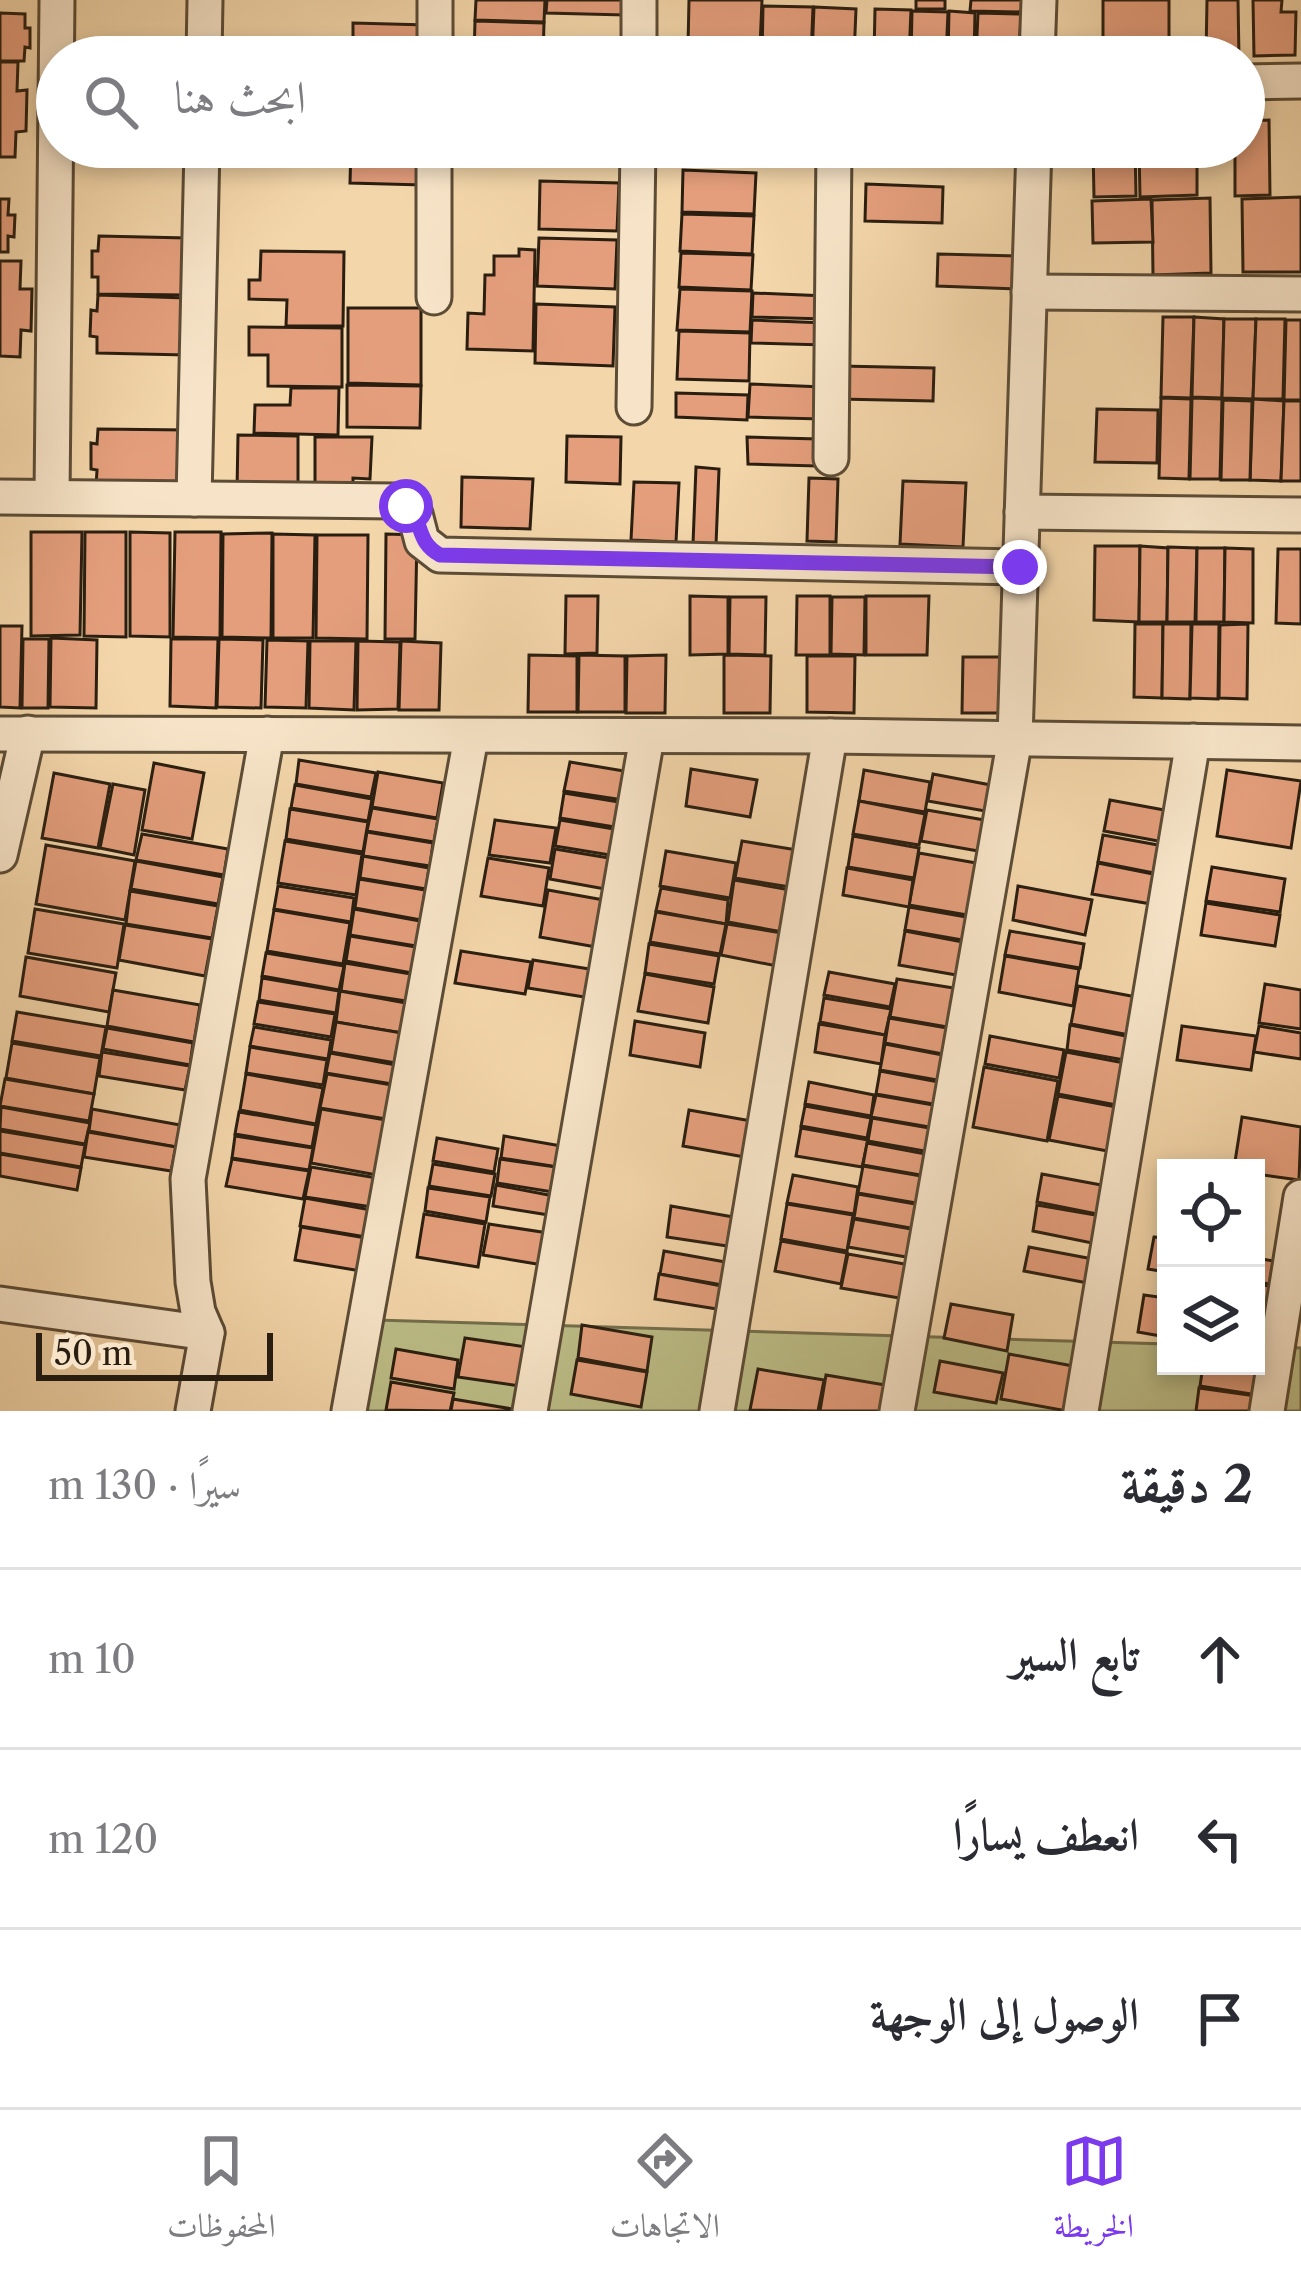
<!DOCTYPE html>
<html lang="ar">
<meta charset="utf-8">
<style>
:root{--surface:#fff;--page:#f7f7f7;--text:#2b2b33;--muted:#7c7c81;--line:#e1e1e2;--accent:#7c3aed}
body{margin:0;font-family:"Libre Caslon Text",Amiri,serif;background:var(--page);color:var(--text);direction:rtl}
.controls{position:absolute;right:36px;bottom:36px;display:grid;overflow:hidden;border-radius:0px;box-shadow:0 6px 18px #0003}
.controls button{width:108px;height:108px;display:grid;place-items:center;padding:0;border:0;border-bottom:3px solid var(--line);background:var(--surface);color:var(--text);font:60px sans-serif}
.scale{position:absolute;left:36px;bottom:30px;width:237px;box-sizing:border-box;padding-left:12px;border:6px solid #2a1e10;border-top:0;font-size:33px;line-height:42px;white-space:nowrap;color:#2a1e10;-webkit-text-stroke:9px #f7e4c8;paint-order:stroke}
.stop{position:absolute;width:36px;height:36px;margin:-27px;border:9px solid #7c3aed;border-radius:50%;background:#fff}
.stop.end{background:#7c3aed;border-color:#fff;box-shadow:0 3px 12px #0008}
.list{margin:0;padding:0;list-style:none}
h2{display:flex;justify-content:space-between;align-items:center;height:156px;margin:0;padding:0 48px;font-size:51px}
h2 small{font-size:39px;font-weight:400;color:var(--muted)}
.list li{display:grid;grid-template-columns:78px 1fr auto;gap:36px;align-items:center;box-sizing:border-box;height:180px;padding:0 48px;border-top:3px solid var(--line)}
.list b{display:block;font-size:45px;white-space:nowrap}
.list em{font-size:39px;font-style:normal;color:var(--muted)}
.icon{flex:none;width:66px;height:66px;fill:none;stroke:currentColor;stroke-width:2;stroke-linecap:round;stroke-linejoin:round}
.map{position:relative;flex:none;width:1301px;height:1411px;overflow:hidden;direction:ltr}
.search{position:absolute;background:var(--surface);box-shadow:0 6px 18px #0003;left:36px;right:36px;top:36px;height:132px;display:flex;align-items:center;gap:30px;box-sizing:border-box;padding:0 42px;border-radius:66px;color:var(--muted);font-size:45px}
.sheet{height:696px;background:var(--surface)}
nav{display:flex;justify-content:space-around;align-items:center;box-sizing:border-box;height:168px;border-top:3px solid var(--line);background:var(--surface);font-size:33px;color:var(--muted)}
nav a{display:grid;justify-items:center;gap:6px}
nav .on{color:var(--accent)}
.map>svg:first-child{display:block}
</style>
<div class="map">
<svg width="1301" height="1411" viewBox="0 0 1301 1411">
<rect width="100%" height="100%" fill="#f3d6aa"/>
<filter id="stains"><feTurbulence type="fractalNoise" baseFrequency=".00167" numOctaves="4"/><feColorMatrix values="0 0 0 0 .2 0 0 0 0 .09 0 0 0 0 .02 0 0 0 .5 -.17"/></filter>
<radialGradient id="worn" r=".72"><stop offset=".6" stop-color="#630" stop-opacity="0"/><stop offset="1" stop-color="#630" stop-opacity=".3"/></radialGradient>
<polygon fill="#bcbd87" stroke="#736e4c" stroke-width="3" points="376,1320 1166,1344 1166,1366 1256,1366 1256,1346 1301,1348 1301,1411 340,1411"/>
<g fill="#e49e7c" stroke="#2a1e10" stroke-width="3">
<polygon points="476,0 545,0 544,22 475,20"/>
<polygon points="547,0 625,0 625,15 546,13"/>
<polygon points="689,0 762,0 760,47 688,46"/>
<rect x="916" y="0" width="29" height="9"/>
<polygon points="971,0 1024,0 1024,12 970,11"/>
<rect x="1103" y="0" width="66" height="50"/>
<polygon points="1207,0 1238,0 1239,57 1206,57"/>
<polygon points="1253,0 1282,0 1281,12 1296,12 1295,55 1254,56"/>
<polygon points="763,6 813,7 811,57 762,57"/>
<polygon points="814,7 856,9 854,57 812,57"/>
<polygon points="875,9 911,10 909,57 874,57"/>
<polygon points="912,11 948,12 946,57 911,57"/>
<polygon points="949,11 975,13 974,57 948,57"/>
<polygon points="0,13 25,14 25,28 30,28 30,48 25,47 24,61 0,61"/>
<polygon points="978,13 1021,14 1019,57 976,57"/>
<polygon points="475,21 544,23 543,57 474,57"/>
<polygon points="353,23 427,25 426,57 353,57"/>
<polygon points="546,45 624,47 623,57 545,57"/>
<polygon points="688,48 760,51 759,57 687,57"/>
<polygon points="0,62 18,62 17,91 27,90 26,131 16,132 15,157 0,157"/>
<polygon points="1269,120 1270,195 1235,196 1235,147 1244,147 1244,121"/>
<polygon points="351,147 424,147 423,185 350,183"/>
<polygon points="1093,147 1135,147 1136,196 1094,197"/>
<polygon points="1139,147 1197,147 1197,195 1140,197"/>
<polygon points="683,170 756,173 754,214 682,212"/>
<polygon points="540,181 619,183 617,231 539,229"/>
<polygon points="866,184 943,187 942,223 865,221"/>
<polygon points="1301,197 1301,272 1243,272 1242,199"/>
<polygon points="1210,198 1211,273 1153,275 1152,200"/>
<polygon points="0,199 9,199 8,215 15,215 14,237 8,236 8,252 0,252"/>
<polygon points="1151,199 1153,242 1093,243 1092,201"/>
<polygon points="682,214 754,216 752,254 680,251"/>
<polygon points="99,236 187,238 186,295 98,294 98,277 92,277 92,251 98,251"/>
<polygon points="539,238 617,240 615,289 537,286"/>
<polygon points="519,249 535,250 533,351 467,349 468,313 484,314 485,275 494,275 494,256 519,256"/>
<polygon points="261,251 344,252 343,326 286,326 287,300 249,299 249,280 260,280"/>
<polygon points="681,253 753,255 751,290 679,287"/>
<polygon points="938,254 1021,256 1020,289 937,286"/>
<polygon points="0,261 21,261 20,289 32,289 31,331 21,330 20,357 0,356"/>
<polygon points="680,289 752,291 750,332 677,330"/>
<polygon points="753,293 826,296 826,319 752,317"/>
<polygon points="98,295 186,298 186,355 97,353 97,337 90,336 91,310 97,311"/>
<polygon points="536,304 615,307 613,366 535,363"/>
<polygon points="348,308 421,308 421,385 348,383"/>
<polygon points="1163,317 1194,317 1191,398 1161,397"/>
<polygon points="1194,317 1224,319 1222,398 1192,397"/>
<polygon points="1224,319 1256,319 1253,399 1222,398"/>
<polygon points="1256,319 1285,319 1283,399 1253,399"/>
<polygon points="752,320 826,323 825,345 751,343"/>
<polygon points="1286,320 1301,320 1301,400 1284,400"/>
<polygon points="249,327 342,328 342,387 268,386 268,355 249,355"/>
<polygon points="679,331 750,333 749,381 677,379"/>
<polygon points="840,366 934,368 933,401 839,399"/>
<polygon points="750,384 823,387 822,419 748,417"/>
<polygon points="347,385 421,386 420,428 347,427"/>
<polygon points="291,388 339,388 338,435 254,433 255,405 290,405"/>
<polygon points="676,393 748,395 747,420 676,417"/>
<polygon points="1161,398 1191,399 1189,479 1159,478"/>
<polygon points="1192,398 1222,399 1220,479 1190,479"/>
<polygon points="1253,399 1284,401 1281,481 1250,480"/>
<polygon points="1223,400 1252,401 1250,480 1221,480"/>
<polygon points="1284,401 1301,401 1301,481 1281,481"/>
<polygon points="1097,409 1158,410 1157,463 1095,462"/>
<polygon points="98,429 186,430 185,487 96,487 97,470 91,469 91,443 97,444"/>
<polygon points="238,435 298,436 298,492 237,491"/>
<polygon points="567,436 621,437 620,484 566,482"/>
<polygon points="315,437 372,437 370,479 353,478 353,491 315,490"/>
<polygon points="747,437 818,439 817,466 748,464"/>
<polygon points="696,467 719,469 716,545 693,544"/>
<polygon points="462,477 533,479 530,529 461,527"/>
<polygon points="809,478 838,479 836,542 807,541"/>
<polygon points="903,481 966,483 963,547 900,544"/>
<polygon points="634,482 679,483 676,542 631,540"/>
<polygon points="31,532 82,532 80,635 31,636"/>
<polygon points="85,532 126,532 126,637 84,636"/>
<polygon points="130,532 170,533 170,637 130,636"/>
<polygon points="175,532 221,532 220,638 173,637"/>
<polygon points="272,533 271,638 222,637 223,534"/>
<polygon points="273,534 315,535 313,638 273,638"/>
<polygon points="386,534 417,535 415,639 385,639"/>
<polygon points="317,535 368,535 367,639 316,638"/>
<polygon points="1095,546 1140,546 1139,622 1094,620"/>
<polygon points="1140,546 1168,548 1167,622 1139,622"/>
<polygon points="1168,547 1197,548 1195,622 1167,622"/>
<polygon points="1197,548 1225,548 1224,622 1196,622"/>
<polygon points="1225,548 1253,549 1253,623 1224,622"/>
<polygon points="1278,549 1301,549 1301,624 1276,623"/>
<polygon points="566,596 598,596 597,653 565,654"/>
<polygon points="690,596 728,597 728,654 690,655"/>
<polygon points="797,596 830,596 830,655 796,655"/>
<polygon points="866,596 929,596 927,655 866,655"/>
<polygon points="730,597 766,597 765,655 729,654"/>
<polygon points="832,597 865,597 864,655 831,654"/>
<polygon points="1135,624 1163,624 1162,698 1134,697"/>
<polygon points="1163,624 1191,624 1190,699 1162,698"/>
<polygon points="1192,624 1219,624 1218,699 1190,698"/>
<polygon points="1248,624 1247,699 1219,698 1220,625"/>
<polygon points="0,626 22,626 20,708 0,707"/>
<polygon points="51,638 97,640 96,708 50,707"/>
<polygon points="23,639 49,639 48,708 22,708"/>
<polygon points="171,639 218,639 216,708 170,706"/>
<polygon points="219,639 263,640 261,708 217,707"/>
<polygon points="267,640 308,641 306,708 265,707"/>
<polygon points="310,641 356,641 354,710 309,708"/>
<polygon points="358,641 400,642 398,709 357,710"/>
<polygon points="401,641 441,643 439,710 399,710"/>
<polygon points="529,655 577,656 577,712 528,712"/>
<polygon points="579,655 625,656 625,712 578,712"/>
<polygon points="666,655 665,713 626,713 627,656"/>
<polygon points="724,655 771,656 770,713 724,713"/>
<polygon points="807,656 855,656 854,713 807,712"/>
<polygon points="963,657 1008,657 1008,713 962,713"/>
<polygon points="299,760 376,773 371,797 296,784"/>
<polygon points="570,762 636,773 630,801 564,791"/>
<polygon points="154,763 204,773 192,839 142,830"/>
<polygon points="691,769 757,780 750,817 686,806"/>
<polygon points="864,770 930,782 925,812 859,801"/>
<polygon points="1227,770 1301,781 1291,848 1217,836"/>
<polygon points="378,772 443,783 437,818 372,807"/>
<polygon points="54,773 110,784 98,848 42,838"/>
<polygon points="933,774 996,786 991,812 928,801"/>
<polygon points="113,784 145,790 134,855 100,848"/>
<polygon points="295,785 372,799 368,821 291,808"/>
<polygon points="564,793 631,804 627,829 560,818"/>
<polygon points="1110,800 1175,812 1169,843 1104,831"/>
<polygon points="859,801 925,814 919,845 853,834"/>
<polygon points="372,808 438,819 434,842 367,831"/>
<polygon points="290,809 368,822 363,852 286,839"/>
<polygon points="927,810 990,821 984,852 921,841"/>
<polygon points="495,820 556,828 550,863 489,855"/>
<polygon points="560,820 626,831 622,857 555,846"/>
<polygon points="367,832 433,843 430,866 363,856"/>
<polygon points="142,834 228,849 224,875 136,860"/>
<polygon points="1103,835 1169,847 1164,875 1098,862"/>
<polygon points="853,836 919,848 914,878 848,867"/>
<polygon points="285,841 362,854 356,895 278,883"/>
<polygon points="742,841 803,851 796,888 735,878"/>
<polygon points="46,845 135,861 125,920 36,904"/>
<polygon points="555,849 621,860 616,891 550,879"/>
<polygon points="666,851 736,863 730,898 660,886"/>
<polygon points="919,853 982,864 973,916 909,905"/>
<polygon points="363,856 429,868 426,889 360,878"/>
<polygon points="488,858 549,868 543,906 481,896"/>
<polygon points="136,861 223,877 218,904 131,889"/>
<polygon points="1098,863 1163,876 1157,905 1092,894"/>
<polygon points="1212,867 1285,879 1280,912 1206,901"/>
<polygon points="847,868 913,880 909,907 843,895"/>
<polygon points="359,879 425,890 421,920 355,908"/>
<polygon points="734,880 796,891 788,933 728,922"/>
<polygon points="278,886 354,898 351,922 274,909"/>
<polygon points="1018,886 1092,900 1085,935 1013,920"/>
<polygon points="661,888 728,900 726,924 656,911"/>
<polygon points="548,890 615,902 607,949 540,937"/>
<polygon points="130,891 218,906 212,938 126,924"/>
<polygon points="1206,903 1280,915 1275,946 1201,935"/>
<polygon points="909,907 972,918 968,941 905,930"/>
<polygon points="35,909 124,924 117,968 28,953"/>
<polygon points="354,909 420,921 416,946 350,935"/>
<polygon points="274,910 350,923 343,964 267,951"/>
<polygon points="656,912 726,924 720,954 650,942"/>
<polygon points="727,924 788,934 782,967 721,955"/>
<polygon points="125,925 212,939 205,976 119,960"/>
<polygon points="905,931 968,943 962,976 899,965"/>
<polygon points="1010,931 1084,944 1080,968 1005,955"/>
<polygon points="350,936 416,947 412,973 346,961"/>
<polygon points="649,944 719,956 714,984 645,973"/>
<polygon points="461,951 531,962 525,994 455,983"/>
<polygon points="266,953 344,966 339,990 262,976"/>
<polygon points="1005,956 1079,969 1073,1006 999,992"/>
<polygon points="26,957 116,973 109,1012 20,996"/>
<polygon points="533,960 602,971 597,999 528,988"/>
<polygon points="345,963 411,974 406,1001 341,991"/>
<polygon points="829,972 895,984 890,1007 824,995"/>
<polygon points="645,974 714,987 708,1023 638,1011"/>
<polygon points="262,978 339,991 336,1013 259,1000"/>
<polygon points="897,979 960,989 953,1028 890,1017"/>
<polygon points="1265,984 1301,990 1301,1029 1259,1023"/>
<polygon points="1078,986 1147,999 1140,1037 1071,1024"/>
<polygon points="113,990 200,1005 194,1042 107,1026"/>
<polygon points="340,991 406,1003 402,1033 336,1022"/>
<polygon points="824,998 891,1009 885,1035 820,1022"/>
<polygon points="258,1002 335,1014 331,1037 254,1024"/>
<polygon points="17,1012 106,1027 101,1056 12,1041"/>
<polygon points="889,1018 953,1029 948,1055 885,1043"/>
<polygon points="635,1021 705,1033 700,1067 630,1055"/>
<polygon points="336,1022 402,1033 396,1063 331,1052"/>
<polygon points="819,1024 885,1035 881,1064 815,1052"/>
<polygon points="1070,1025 1141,1039 1136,1062 1067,1050"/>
<polygon points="1182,1026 1256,1036 1251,1070 1177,1060"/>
<polygon points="1259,1026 1301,1033 1301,1059 1254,1052"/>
<polygon points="254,1027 331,1040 328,1059 250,1046"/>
<polygon points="107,1028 193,1043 190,1065 103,1049"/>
<polygon points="990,1036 1064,1050 1059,1078 985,1064"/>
<polygon points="12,1043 100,1058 94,1094 6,1078"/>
<polygon points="885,1044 948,1056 943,1081 880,1070"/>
<polygon points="250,1047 327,1060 323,1085 246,1073"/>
<polygon points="102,1052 190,1066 185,1090 99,1076"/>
<polygon points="1066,1052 1135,1065 1127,1107 1058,1094"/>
<polygon points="330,1053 396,1065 392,1084 326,1073"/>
<polygon points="984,1067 1058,1081 1047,1141 973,1127"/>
<polygon points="880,1071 944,1083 939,1105 876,1094"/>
<polygon points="246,1074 323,1088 316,1124 240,1110"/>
<polygon points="327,1074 392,1085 386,1119 320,1108"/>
<polygon points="5,1079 94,1094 89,1121 0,1106"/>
<polygon points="809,1082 874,1095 871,1116 805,1104"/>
<polygon points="876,1095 939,1106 935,1128 871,1117"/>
<polygon points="1058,1096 1127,1109 1118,1153 1049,1140"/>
<polygon points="805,1106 871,1118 867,1138 801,1126"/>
<polygon points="1,1107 90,1123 85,1144 0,1129"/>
<polygon points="92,1109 180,1125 176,1147 89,1131"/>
<polygon points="321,1109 386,1120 377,1175 311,1163"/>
<polygon points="689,1110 757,1122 750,1158 683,1146"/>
<polygon points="239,1112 316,1125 312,1147 235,1134"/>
<polygon points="1242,1117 1301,1127 1299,1180 1256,1174 1256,1168 1234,1168"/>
<polygon points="872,1118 935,1129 930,1152 868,1141"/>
<polygon points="801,1128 868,1140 862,1167 796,1156"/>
<polygon points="0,1131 85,1145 81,1167 0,1153"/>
<polygon points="88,1132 176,1147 171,1171 84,1157"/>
<polygon points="235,1136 313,1148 309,1170 232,1158"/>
<polygon points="504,1136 567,1147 564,1168 501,1158"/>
<polygon points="437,1138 498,1149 494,1172 433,1161"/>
<polygon points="867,1143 931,1155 926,1176 863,1165"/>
<polygon points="0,1154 81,1168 77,1190 0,1176"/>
<polygon points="232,1159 309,1171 303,1199 226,1186"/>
<polygon points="500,1159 563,1168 559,1193 497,1183"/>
<polygon points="433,1164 495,1174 491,1196 429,1186"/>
<polygon points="863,1166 927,1177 922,1204 858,1193"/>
<polygon points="311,1167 377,1178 372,1207 305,1197"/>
<polygon points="1042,1174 1112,1187 1107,1216 1037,1202"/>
<polygon points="793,1175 858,1187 854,1214 787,1203"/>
<polygon points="496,1185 559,1197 555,1216 493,1206"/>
<polygon points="428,1188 490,1197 486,1222 425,1211"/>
<polygon points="858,1194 921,1205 916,1229 854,1218"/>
<polygon points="305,1198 371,1210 366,1237 300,1226"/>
<polygon points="787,1204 853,1215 847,1251 781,1239"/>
<polygon points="1037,1205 1107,1217 1102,1245 1033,1231"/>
<polygon points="671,1206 739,1218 734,1247 667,1237"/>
<polygon points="424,1214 485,1224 478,1267 417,1257"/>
<polygon points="854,1219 917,1230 912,1258 848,1247"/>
<polygon points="489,1224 555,1234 549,1266 483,1255"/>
<polygon points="301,1227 366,1238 361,1271 295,1260"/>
<polygon points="1154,1237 1166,1238 1166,1272 1148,1269"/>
<polygon points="781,1241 847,1253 841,1284 775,1271"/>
<polygon points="1029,1247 1098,1260 1093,1284 1024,1271"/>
<polygon points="664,1251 731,1263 728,1286 660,1274"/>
<polygon points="848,1254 910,1265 905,1299 841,1288"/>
<polygon points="1256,1258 1286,1263 1283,1286 1256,1282"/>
<polygon points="659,1274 727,1287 723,1310 655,1299"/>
<polygon points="1256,1284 1282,1288 1278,1314 1256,1310"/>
<polygon points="1144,1295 1166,1298 1166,1337 1138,1332"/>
<polygon points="951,1304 1013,1315 1007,1351 944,1338"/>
<polygon points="582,1325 652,1337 647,1371 578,1358"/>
<polygon points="465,1338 526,1347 520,1386 458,1377"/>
<polygon points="396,1349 458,1360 454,1389 391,1378"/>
<polygon points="1009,1354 1078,1367 1067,1411 1001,1399"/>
<polygon points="577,1360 647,1372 641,1407 571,1394"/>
<polygon points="940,1361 1003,1373 996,1403 934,1392"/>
<polygon points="1256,1363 1268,1364 1264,1396 1200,1386 1203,1366 1256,1366"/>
<polygon points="758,1369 824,1380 818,1411 750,1410"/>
<polygon points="826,1375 891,1386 887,1411 820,1411"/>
<polygon points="391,1382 454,1393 450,1411 386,1410"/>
<polygon points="1199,1388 1263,1397 1262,1411 1196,1411"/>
<polygon points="453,1399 518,1410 518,1411 451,1411"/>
</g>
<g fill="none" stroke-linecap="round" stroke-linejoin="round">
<defs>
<g id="minor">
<polyline points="204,57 205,0"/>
<polyline points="435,57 435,0"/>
<polyline points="639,57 639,0"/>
<polyline points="1037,57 1039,0"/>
<polyline points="1244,82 1301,81"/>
<polyline points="1029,292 1301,294"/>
<polyline points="434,297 434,147"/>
<polyline points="634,407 638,147"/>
<polyline points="831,458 834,147"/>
<polyline points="0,497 395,501 415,514 422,541 440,555 1020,567"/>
<polyline points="52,497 57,0"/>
<polyline points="194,499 202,147"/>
<polyline points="1022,512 1301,515"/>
<polyline points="0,734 830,736 1301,743"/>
<polyline points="0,855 28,733"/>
<polyline points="0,1304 207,1333"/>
<polyline points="193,1411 207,1333 198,1312 193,1282 188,1179 267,734"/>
<polyline points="349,1411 471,737"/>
<polyline points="530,1411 647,737"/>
<polyline points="717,1411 830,736"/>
<polyline points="897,1411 1015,738 1034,147"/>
<polyline points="1081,1411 1193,741"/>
<polyline points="1267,1411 1301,1197"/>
</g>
</defs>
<use href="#minor" stroke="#5c4c36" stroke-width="39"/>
<use href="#minor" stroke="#f7e4c8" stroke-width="33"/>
</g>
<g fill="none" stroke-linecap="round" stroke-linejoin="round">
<path stroke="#7c3aed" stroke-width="15" d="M406 506C425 523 415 541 440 555L1020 567"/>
</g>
<rect width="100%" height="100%" filter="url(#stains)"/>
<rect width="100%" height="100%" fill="url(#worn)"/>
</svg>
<div class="controls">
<button><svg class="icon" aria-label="locate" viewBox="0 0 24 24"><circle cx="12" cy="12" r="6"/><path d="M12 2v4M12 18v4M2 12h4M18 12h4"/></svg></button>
<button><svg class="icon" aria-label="layers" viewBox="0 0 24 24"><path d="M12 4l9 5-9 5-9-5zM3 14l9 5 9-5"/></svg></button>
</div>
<div class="scale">50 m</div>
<div class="stop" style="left:406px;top:506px"></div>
<div class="stop end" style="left:1020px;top:567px"></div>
<div class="search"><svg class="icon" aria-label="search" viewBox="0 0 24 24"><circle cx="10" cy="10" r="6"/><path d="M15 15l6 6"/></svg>ابحث هنا</div>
</div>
<section class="sheet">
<h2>2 دقيقة<small>سيرًا · 130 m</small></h2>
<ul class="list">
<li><svg class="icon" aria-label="ahead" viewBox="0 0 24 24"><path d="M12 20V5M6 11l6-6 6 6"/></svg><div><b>تابع السير</b></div><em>10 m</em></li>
<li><svg class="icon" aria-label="left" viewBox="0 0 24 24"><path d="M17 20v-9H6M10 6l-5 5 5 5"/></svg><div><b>انعطف يسارًا</b></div><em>120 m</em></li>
<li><svg class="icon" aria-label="arrive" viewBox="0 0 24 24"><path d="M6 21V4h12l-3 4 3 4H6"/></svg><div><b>الوصول إلى الوجهة</b></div></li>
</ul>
</section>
<nav>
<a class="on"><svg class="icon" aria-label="map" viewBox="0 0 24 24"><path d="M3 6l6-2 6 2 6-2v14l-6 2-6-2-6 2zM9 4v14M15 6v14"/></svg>الخريطة</a>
<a><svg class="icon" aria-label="directions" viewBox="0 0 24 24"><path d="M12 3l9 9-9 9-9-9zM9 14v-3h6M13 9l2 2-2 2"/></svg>الاتجاهات</a>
<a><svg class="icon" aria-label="saved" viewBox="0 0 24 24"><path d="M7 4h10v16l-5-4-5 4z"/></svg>المحفوظات</a>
</nav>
